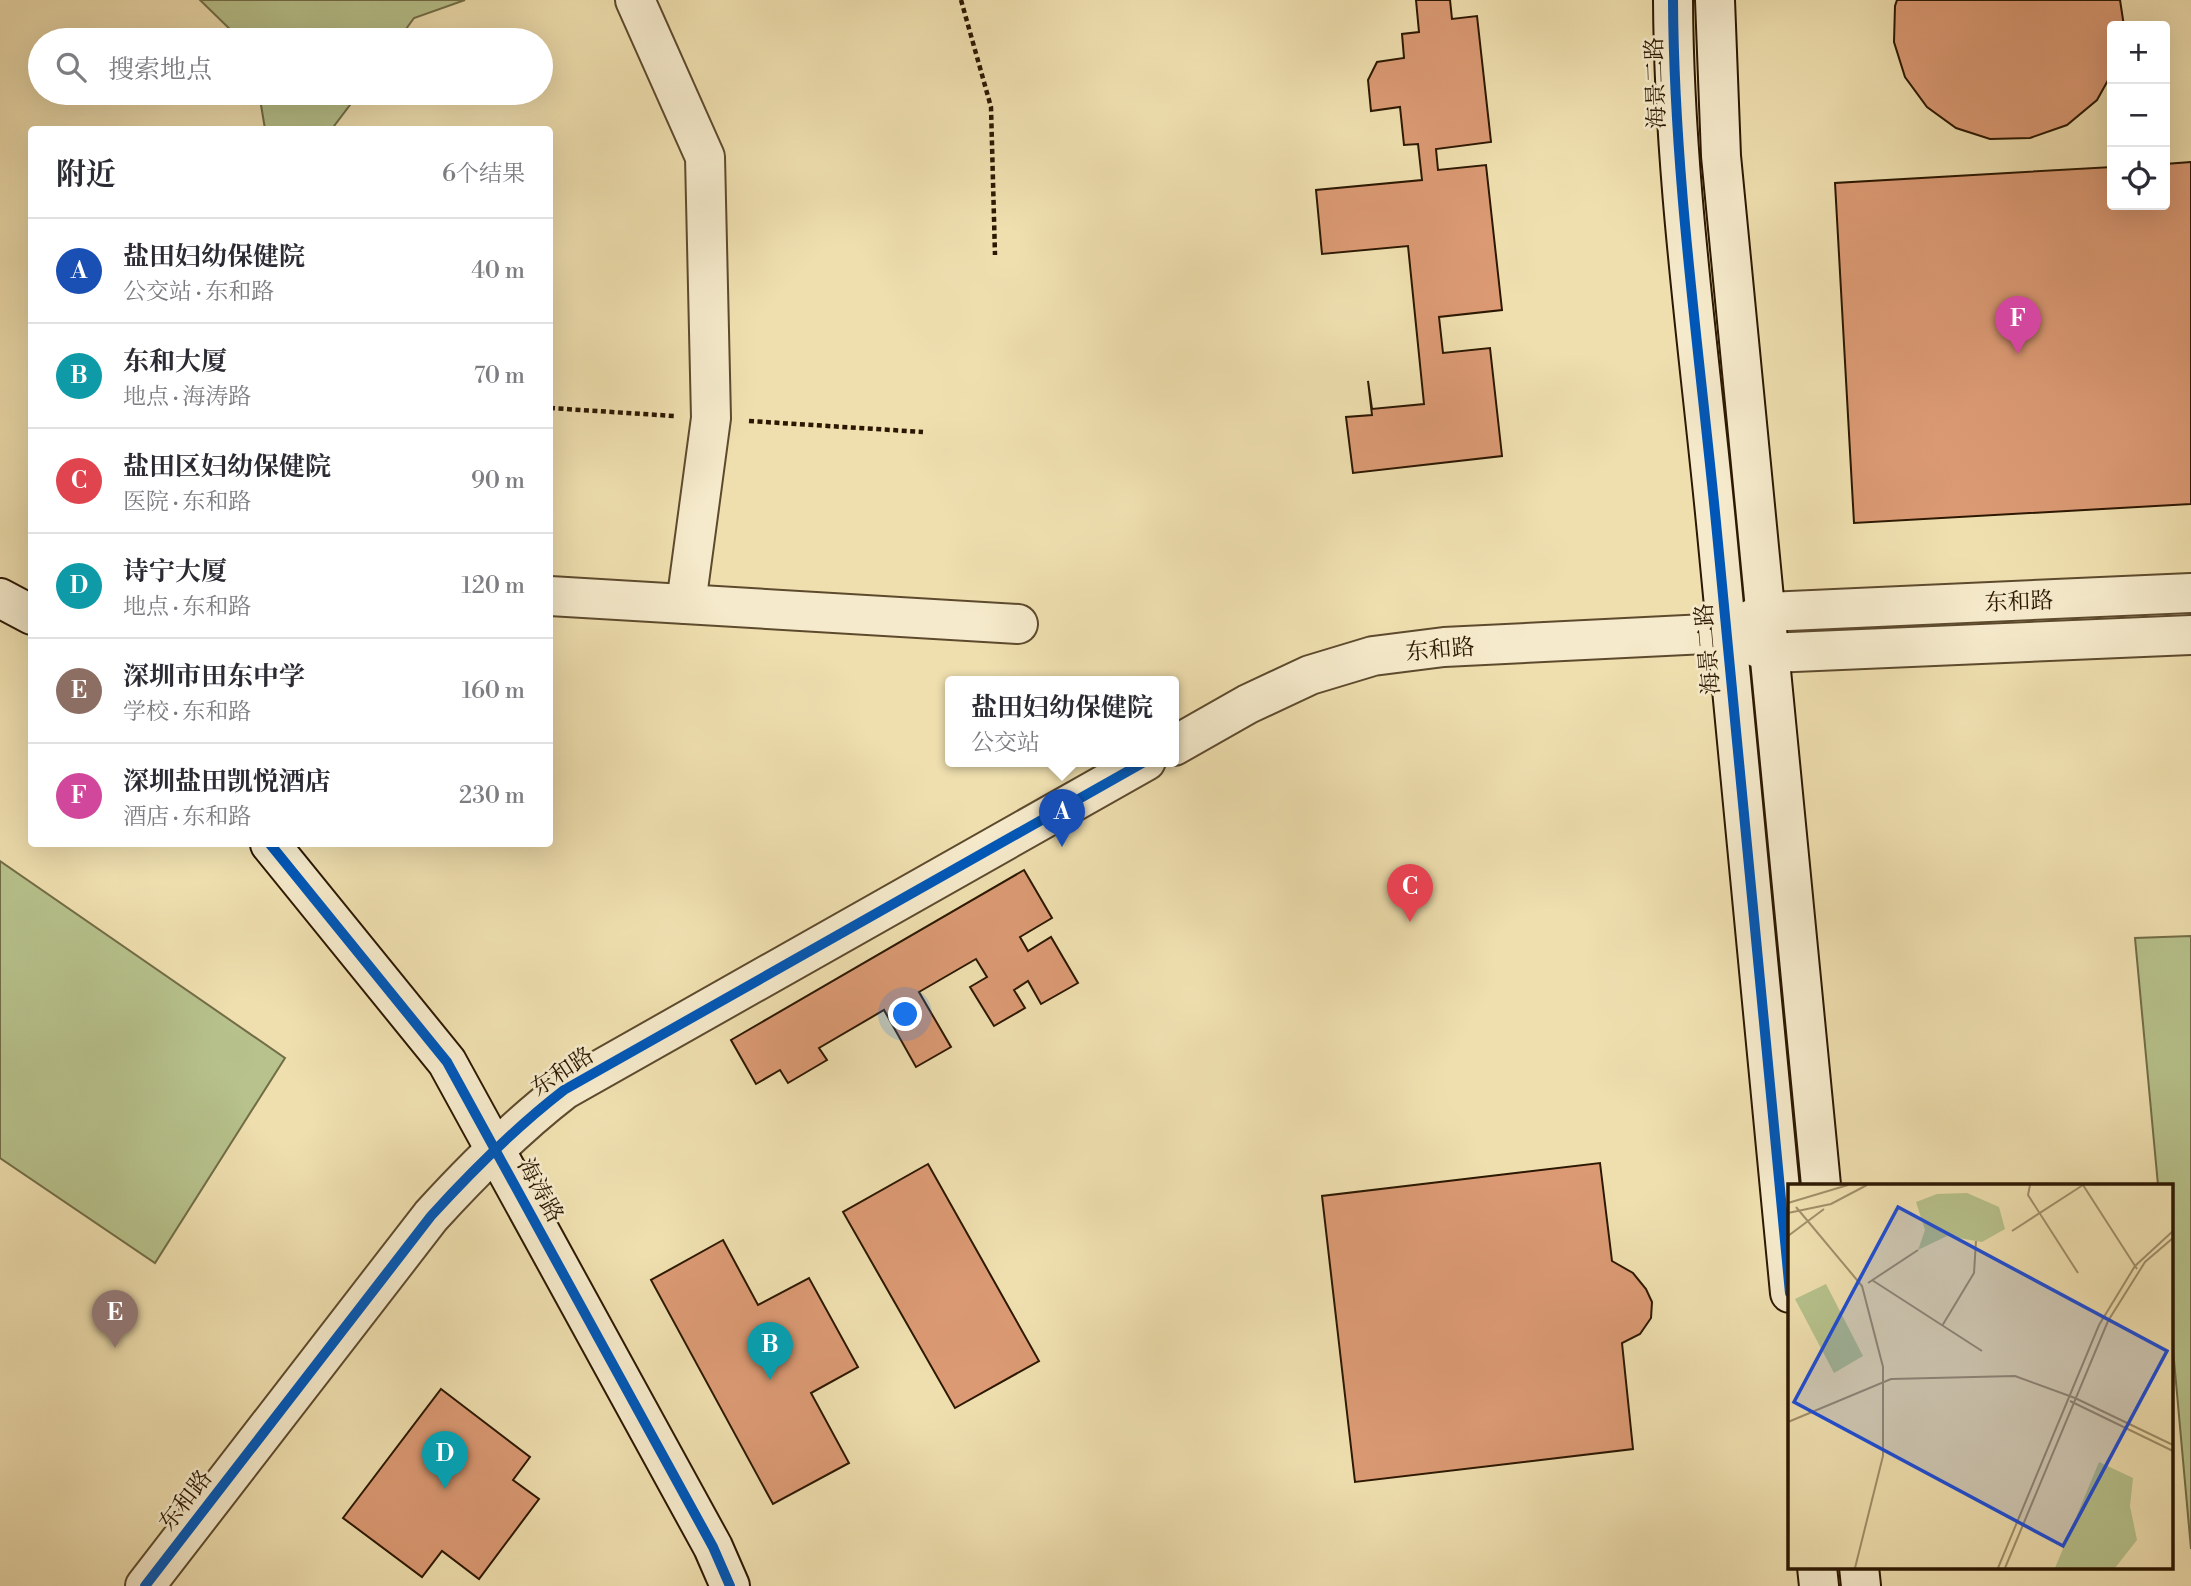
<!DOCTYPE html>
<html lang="zh">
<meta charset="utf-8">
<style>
:root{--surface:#fff;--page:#f2f2f3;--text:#2b2b33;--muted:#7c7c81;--line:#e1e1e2;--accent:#d93025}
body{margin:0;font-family:"Libre Bodoni","Noto Serif SC",serif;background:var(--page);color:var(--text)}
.controls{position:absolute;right:21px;top:21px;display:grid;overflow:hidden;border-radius:7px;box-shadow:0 7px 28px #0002}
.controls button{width:63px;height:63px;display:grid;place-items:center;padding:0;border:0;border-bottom:2px solid var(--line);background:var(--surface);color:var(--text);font:35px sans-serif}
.you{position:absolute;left:906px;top:1015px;width:24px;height:24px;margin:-18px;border:5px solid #fff;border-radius:50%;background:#1a73e8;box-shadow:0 0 0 10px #1a73e833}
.badge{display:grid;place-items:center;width:46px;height:46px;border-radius:50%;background:var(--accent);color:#fff;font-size:23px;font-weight:700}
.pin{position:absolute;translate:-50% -58px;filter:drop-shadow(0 2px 4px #0008)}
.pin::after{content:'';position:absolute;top:37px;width:24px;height:21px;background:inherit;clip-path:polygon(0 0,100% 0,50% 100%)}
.popup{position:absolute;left:945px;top:676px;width:234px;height:91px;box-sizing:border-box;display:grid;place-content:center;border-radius:7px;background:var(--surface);filter:drop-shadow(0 2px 5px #0005);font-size:23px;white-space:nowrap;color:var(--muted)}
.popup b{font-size:26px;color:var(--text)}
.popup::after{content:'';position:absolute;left:50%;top:100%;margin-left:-14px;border:14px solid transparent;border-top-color:var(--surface)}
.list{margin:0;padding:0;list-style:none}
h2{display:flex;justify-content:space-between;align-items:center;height:91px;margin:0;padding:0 28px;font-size:30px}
h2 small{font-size:23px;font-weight:400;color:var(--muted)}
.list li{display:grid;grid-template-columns:46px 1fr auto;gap:21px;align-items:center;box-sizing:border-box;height:105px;padding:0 28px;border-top:2px solid var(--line)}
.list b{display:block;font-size:26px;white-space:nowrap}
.list p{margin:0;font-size:23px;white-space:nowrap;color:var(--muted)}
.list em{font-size:23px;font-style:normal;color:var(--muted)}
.icon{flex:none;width:38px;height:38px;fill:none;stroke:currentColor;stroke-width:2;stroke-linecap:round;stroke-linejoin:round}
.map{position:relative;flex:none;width:2191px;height:1586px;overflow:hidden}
.search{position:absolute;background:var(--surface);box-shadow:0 7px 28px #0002;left:28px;top:28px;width:525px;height:77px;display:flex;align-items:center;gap:18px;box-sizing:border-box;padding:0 24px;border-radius:38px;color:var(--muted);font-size:26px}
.panel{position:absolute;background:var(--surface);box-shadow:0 7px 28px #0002;left:28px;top:126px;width:525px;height:721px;border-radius:7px}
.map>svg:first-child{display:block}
</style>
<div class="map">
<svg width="2191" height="1586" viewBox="0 0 2191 1586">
<rect width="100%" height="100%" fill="#efdfaf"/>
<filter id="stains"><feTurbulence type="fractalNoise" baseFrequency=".00286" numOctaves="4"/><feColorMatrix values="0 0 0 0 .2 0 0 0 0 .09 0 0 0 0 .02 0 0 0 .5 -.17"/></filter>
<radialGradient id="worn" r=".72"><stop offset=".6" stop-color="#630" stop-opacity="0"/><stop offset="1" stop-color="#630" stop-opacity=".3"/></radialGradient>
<g fill="#b7c28c" stroke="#726d47" stroke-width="2">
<polygon points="200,0 465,0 414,18 398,40 241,40"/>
<polygon points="259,93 359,93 331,130 265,129"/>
<polygon points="0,861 285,1058 155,1263 0,1158"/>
<polygon points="2191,936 2191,1549 2172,1338 2172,1185 2158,1185 2135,938"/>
</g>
<g fill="#db9a74" stroke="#2c1802" stroke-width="2">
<polygon points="1416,0 1450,0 1452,19 1477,16 1491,142 1436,149 1438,170 1486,165 1502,310 1439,317 1443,353 1490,348 1502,456 1353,473 1346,417 1372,415 1368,381 1372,409 1424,404 1408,246 1322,254 1316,190 1422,180 1418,144 1404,145 1400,107 1371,111 1368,80 1377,62 1404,58 1402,34 1419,32"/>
<polygon points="1897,0 2120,0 2124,26 2112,26 2112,73 2097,100 2067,125 2030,138 1990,139 1956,128 1927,107 1905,77 1894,42 1895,6"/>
<polygon points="2191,162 2191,504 1854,523 1835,183 2112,167 2112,205 2165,205 2165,164"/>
<polygon points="1024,870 1052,918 1020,937 1028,951 1051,937 1078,983 1041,1004 1028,981 1014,990 1025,1008 994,1026 970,987 987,977 976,959 919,992 951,1047 916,1067 884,1010 819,1048 827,1060 788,1083 780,1070 756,1084 731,1040"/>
<polygon points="1600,1163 1612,1261 1633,1273 1646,1289 1652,1302 1651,1318 1640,1334 1622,1343 1633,1449 1355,1482 1322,1196"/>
<polygon points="928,1164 1039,1361 955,1408 843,1212"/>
<polygon points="723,1240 758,1305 809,1278 858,1367 811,1393 849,1463 773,1504 651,1280"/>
<polygon points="441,1389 530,1457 513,1480 539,1499 479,1579 442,1551 422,1577 343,1518"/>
</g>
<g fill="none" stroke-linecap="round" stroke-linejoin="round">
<defs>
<g id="street">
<polyline points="635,0 705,157 711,418 686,604"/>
<polyline points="550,596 1018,624"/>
<polyline points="1741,640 1769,653 2191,635"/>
<polyline points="1174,746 1248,704 1310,675 1373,656 1444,647 1726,633 1765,612 2191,593"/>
<path d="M145 1586 431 1216C472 1171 516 1127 564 1090L1146 761"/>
</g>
<g id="secondary">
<path d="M1673 0C1674 179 1700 355 1717 533 1741 786 1766 1040 1790 1293"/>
<polyline points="1715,0 1721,156 1821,1185"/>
<polyline points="0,598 32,615"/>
<polyline points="270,844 447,1062 713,1547 730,1586"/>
<polyline points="1817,1567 1819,1586"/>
<polyline points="1859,1567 1861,1586"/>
</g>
</defs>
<use href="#street" stroke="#5d4a2d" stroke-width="42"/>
<use href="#secondary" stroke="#2c1802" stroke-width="42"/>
<g stroke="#2c1802" stroke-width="4.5" stroke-dasharray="5 3.5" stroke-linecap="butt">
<polyline points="961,0 991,107 995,255"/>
<polyline points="550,408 674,416"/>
<polyline points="749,421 923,432"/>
</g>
<use href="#street" stroke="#f5eacb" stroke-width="38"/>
<use href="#secondary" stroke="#f5eacb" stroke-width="38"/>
<defs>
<g id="cycleway">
<path d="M1673 0C1674 179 1700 355 1717 533 1741 786 1766 1040 1790 1293"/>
<polyline points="270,844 447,1062 713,1547 730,1586"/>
<path d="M145 1586 431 1216C472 1171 516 1127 564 1090L1146 761"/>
</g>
</defs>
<use href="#cycleway" stroke="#f5eacb" stroke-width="15"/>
<use href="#cycleway" stroke="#0057b8" stroke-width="10"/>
</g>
<g text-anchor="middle" stroke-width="5" stroke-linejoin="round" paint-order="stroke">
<g font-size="23" fill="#2c1802" stroke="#f5eacb">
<text transform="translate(1655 83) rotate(-92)" y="8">海景二路</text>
<text transform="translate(2019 601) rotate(-2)" y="8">东和路</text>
<text transform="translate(1440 649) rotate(-5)" y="8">东和路</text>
<text transform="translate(1707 649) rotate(-95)" y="8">海景二路</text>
<text transform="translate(562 1071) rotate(-33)" y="8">东和路</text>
<text transform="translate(541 1190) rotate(61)" y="8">海涛路</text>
<text transform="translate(185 1500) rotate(-52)" y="8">东和路</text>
</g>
</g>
<g transform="translate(1788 1184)">
<rect width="385" height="385" fill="#efdfaf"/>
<path d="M179 9 211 23 217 45 194 58 159 52 130 66 137 46 128 18 149 10ZM38 100 75 172 46 189 7 115ZM311 278 345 294 342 322 349 356 327 384H267Z" fill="#b7c28c"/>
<path fill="none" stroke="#a18f6a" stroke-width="2" d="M242 1 240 11 290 89M295 1 349 85M0 19 60 1M8 23 74 102 95 183V272L67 384M0 29 43 20 79 1M224 47 295 1M0 52 36 25M84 96 194 167M80 99 130 66M154 142 186 89 188 57M282 217 385 267M0 238 103 195 227 192 287 214 385 261M210 384 311 141 347 82 385 47M217 384 320 137 357 78 385 54"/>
<path fill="#1d4ed8" fill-opacity="0.15" stroke="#1d4ed8" stroke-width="3.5" d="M110 23 379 167 275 362 6 218Z"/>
<rect width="385" height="385" fill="none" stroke="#2c1802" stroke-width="3.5"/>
</g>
<rect width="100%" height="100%" filter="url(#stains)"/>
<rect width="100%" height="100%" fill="url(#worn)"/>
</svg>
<div class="controls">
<button>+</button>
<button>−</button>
<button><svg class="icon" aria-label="locate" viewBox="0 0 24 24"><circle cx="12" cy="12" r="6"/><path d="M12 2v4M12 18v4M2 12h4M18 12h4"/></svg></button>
</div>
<div class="you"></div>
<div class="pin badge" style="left:1062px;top:847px;background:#1a4fb4">A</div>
<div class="popup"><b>盐田妇幼保健院</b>公交站</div>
<div class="pin badge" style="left:770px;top:1380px;background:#0f9aa8">B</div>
<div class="pin badge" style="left:1410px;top:922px;background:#e0444e">C</div>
<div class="pin badge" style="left:445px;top:1489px;background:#0f9aa8">D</div>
<div class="pin badge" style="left:115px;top:1348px;background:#8d6e63">E</div>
<div class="pin badge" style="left:2018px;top:354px;background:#d1479c">F</div>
<div class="search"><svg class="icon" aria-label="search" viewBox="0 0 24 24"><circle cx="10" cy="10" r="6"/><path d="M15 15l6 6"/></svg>搜索地点</div>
<section class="panel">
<h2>附近<small>6个结果</small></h2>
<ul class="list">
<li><span class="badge" style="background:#1a4fb4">A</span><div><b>盐田妇幼保健院</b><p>公交站 · 东和路</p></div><em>40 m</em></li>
<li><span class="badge" style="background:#0f9aa8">B</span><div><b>东和大厦</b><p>地点 · 海涛路</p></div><em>70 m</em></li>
<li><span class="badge" style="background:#e0444e">C</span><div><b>盐田区妇幼保健院</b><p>医院 · 东和路</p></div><em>90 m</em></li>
<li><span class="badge" style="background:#0f9aa8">D</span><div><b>诗宁大厦</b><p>地点 · 东和路</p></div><em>120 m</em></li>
<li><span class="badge" style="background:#8d6e63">E</span><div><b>深圳市田东中学</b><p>学校 · 东和路</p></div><em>160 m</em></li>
<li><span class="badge" style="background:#d1479c">F</span><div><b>深圳盐田凯悦酒店</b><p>酒店 · 东和路</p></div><em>230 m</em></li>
</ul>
</section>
</div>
